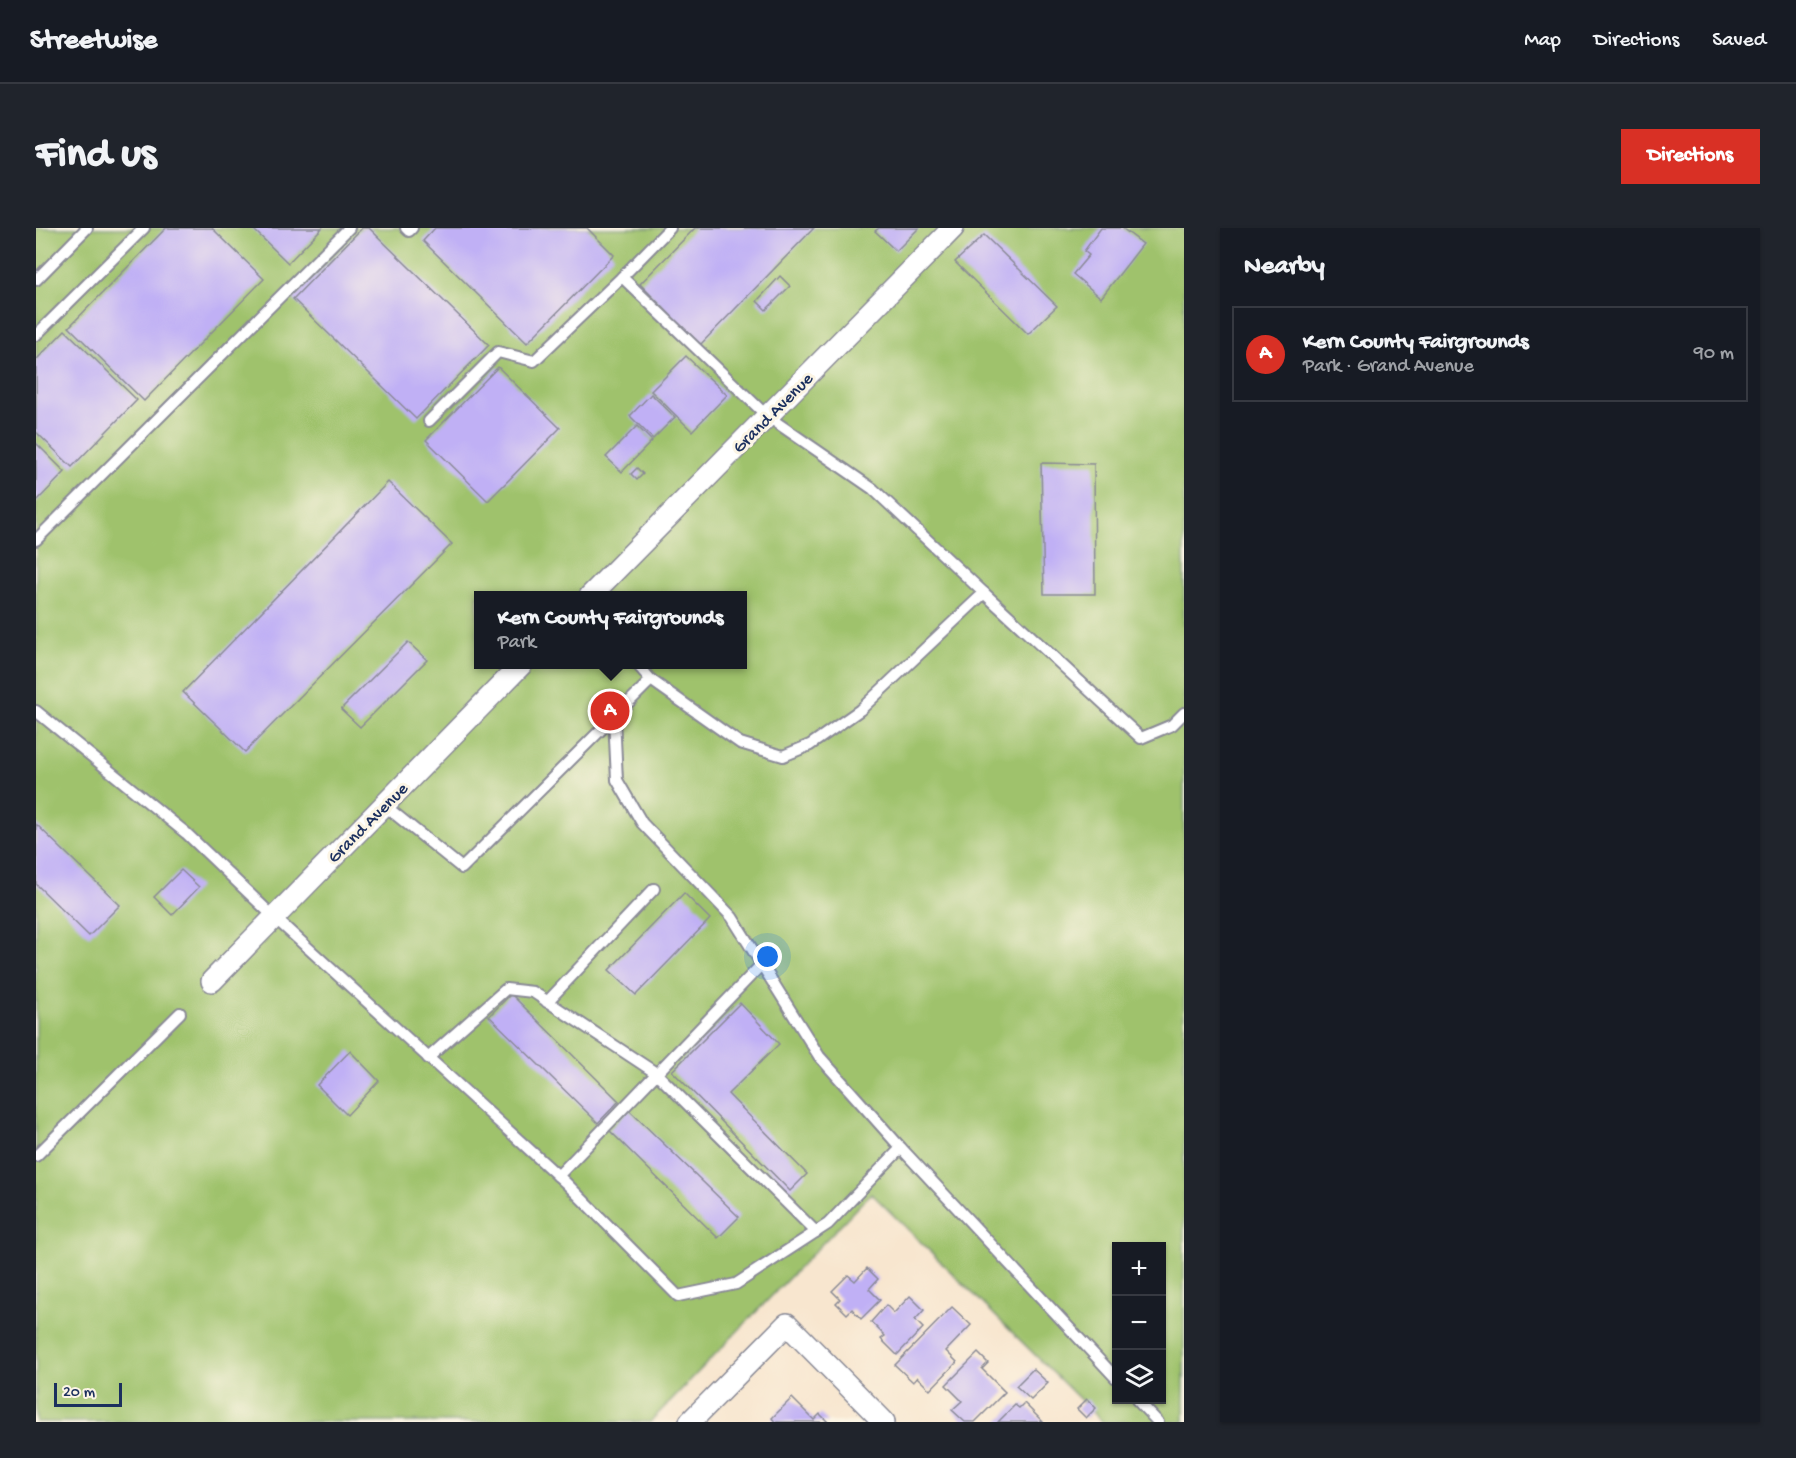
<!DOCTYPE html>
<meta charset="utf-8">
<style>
:root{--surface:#171b24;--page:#20242c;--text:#f1f3f6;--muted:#9ea1a6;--line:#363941;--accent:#d93025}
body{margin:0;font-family:"Gochi Hand",sans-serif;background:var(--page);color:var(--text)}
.controls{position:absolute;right:18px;bottom:18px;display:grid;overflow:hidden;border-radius:0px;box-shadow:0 2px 4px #0004}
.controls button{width:54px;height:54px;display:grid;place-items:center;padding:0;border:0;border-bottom:2px solid var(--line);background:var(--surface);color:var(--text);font:30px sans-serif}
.scale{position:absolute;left:18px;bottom:15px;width:68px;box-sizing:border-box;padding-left:6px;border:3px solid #1b2f5e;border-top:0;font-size:16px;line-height:21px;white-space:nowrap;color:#1b2f5e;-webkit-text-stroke:4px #fcf5e5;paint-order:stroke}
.you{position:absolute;left:732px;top:729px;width:21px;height:21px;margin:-15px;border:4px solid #fff;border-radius:50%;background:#1a73e8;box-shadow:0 0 0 9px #1a73e833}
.badge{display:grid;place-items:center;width:39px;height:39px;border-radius:50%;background:var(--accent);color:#fff;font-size:20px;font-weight:700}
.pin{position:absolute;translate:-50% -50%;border:3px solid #fff;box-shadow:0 2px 6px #0006}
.popup{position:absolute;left:438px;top:363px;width:273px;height:78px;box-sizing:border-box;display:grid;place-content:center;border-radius:0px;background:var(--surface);filter:drop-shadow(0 2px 4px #0005);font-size:20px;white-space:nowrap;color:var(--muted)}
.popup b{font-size:22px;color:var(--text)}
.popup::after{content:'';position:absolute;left:50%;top:100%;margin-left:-12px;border:12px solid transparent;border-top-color:var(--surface)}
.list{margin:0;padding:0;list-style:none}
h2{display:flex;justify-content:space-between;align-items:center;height:78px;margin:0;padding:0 24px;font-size:26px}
h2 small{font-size:20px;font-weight:400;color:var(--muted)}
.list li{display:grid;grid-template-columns:39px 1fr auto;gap:18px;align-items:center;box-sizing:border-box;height:96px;margin:0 12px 12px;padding:0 12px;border:2px solid var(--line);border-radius:0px}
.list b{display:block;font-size:22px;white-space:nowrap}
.list p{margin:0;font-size:20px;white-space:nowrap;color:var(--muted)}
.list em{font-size:20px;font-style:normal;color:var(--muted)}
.icon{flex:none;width:33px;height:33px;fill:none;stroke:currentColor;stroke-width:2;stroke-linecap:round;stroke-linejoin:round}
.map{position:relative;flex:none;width:1148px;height:1194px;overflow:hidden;border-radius:0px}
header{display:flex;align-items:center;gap:36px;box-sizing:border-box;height:84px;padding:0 30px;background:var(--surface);border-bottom:2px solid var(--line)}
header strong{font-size:28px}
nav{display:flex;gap:33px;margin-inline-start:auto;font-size:21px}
.intro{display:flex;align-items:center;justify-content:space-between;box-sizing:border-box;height:144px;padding:0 36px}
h1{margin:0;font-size:42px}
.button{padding:15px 27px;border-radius:0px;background:var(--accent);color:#fff;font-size:21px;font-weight:700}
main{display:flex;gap:36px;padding:0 36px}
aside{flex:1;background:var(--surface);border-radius:0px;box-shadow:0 2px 4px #0004}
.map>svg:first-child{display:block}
</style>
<header>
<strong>Streetwise</strong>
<nav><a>Map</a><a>Directions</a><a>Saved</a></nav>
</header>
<div class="intro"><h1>Find us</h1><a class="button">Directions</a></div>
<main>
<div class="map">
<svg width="1148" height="1194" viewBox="0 0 1148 1194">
<rect width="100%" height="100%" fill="#fcf5e5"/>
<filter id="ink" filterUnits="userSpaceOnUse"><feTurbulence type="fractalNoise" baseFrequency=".0167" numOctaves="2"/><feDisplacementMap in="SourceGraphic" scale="12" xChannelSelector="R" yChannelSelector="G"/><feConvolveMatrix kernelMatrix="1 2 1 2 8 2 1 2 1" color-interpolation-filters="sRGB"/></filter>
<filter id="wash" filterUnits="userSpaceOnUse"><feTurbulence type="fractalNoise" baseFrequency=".008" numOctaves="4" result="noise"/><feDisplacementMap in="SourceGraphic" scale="24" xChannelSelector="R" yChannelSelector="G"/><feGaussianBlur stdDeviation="1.35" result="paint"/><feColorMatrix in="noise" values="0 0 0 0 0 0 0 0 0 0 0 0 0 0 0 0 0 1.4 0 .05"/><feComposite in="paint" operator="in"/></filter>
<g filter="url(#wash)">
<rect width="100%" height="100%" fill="#f8e6cf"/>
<path fill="#9fc26c" stroke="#5d7865" stroke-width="1.5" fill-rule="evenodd" d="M0 0H1148V1194H1067L835 965 614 1194H0ZM442 368H706V436H442ZM1080 1018H1126V1172H1080Z"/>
<g id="blocks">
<g fill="#c0b0f5">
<polygon points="130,0 176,0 228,51 108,173 33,99"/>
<polygon points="216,0 286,0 252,35"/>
<polygon points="326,0 333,0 453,117 380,191 257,71"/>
<polygon points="399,0 551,0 578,27 491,115 387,13"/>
<polygon points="659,0 778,0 664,117 604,56"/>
<polygon points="843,0 883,0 860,23 839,3"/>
<polygon points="1065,0 1086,0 1107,16 1065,70 1037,46 1053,27 1048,23"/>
<polygon points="948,7 1021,78 992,106 919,34"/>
<polygon points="744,48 754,58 730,82 721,73"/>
<polygon points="29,102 101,172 36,239 0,204 0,132"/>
<polygon points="650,128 691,167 656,203 615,163"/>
<polygon points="462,139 524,200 452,273 390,212"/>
<polygon points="615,166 639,189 617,211 594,188"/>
<polygon points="601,198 616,213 586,244 570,229"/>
<polygon points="0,215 29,244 0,274"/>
<polygon points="1005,235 1058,236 1059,366 1008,366"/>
<polygon points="601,240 607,246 601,252 595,246"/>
<polygon points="352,254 416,316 209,524 147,464"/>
<polygon points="372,414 391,432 324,499 305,481"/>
<polygon points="0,596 84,677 53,708 0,656"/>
<polygon points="145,642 163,659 136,687 118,669"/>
<polygon points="648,665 674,691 600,767 573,742"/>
<polygon points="475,766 583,873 562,895 453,788"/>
<polygon points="704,775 743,816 692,866 771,946 754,963 636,843"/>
<polygon points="314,823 343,853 311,887 281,857"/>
<polygon points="593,882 703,989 682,1010 573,902"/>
<polygon points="831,1040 842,1051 833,1061 844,1072 825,1091 816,1081 811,1086 800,1075 804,1071 796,1063 812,1047 819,1053"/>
<polygon points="874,1068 888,1082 879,1092 887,1100 861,1127 845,1111 849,1108 835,1094 850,1077 858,1085"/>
<polygon points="916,1079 935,1097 910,1123 921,1134 894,1162 881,1149 877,1154 859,1137"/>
<polygon points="942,1125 952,1135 946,1141 969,1164 939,1194 929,1194 916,1182 926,1173 910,1157"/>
<polygon points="997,1141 1012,1155 995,1172 980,1158"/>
<polygon points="756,1170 778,1192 784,1186 792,1194 739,1194 736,1190"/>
<polygon points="1051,1171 1060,1180 1050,1190 1041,1181"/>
<polygon points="988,1175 1007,1194 962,1194 979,1177 983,1180"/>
</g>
</g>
</g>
<g filter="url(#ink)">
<use href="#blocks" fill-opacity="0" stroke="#8a8a96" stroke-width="1.5"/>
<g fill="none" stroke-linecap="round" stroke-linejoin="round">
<defs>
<g id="service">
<polyline points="370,0 373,3 376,0"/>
<polyline points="0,52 51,0"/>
<polyline points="0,107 108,0"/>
<polyline points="393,193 462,124 498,133 586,49"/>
<polyline points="0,312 313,0"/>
<polyline points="948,365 1105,510 1136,497 1148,485"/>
<polyline points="615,452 704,515 747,528 774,517 824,482 948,365 837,261 731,188 586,49 634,0"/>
<polyline points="0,483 150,605 238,689 530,955 642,1068 700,1056 792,996 865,920"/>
<polyline points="578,489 581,552 606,595 696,689 783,828 865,920 1080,1150"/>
<polyline points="348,577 426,640 615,452 601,436"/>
<polyline points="511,774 618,661"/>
<polyline points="392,830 470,761 497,764 620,845 780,1004"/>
<polyline points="0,928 144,785"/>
<polyline points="522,948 726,736"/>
<polyline points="1101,1172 1122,1194"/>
</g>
<g id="minor">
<polyline points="554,368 917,0"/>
<polyline points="176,753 486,436"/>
<polyline points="654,1194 751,1096 848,1194"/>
</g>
</defs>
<use href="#service" stroke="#8a8a96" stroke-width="14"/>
<use href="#minor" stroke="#8a8a96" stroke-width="24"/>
<use href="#service" stroke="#fff" stroke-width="10"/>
<use href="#minor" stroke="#fff" stroke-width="21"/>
</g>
</g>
<g text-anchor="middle" stroke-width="6" stroke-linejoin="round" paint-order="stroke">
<g font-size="18" fill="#1b2f5e" stroke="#fcf5e5">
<text transform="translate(736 184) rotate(-45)" y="6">Grand Avenue</text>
<text transform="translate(331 594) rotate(-45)" y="6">Grand Avenue</text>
</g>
</g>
</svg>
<div class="controls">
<button>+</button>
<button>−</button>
<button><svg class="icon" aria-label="layers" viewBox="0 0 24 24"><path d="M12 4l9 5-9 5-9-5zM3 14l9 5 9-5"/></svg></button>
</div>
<div class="scale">20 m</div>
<div class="you"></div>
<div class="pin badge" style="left:574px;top:483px">A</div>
<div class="popup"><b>Kern County Fairgrounds</b>Park</div>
</div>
<aside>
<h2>Nearby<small></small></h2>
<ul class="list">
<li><span class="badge">A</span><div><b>Kern County Fairgrounds</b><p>Park · Grand Avenue</p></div><em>90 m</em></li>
</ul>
</aside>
</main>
